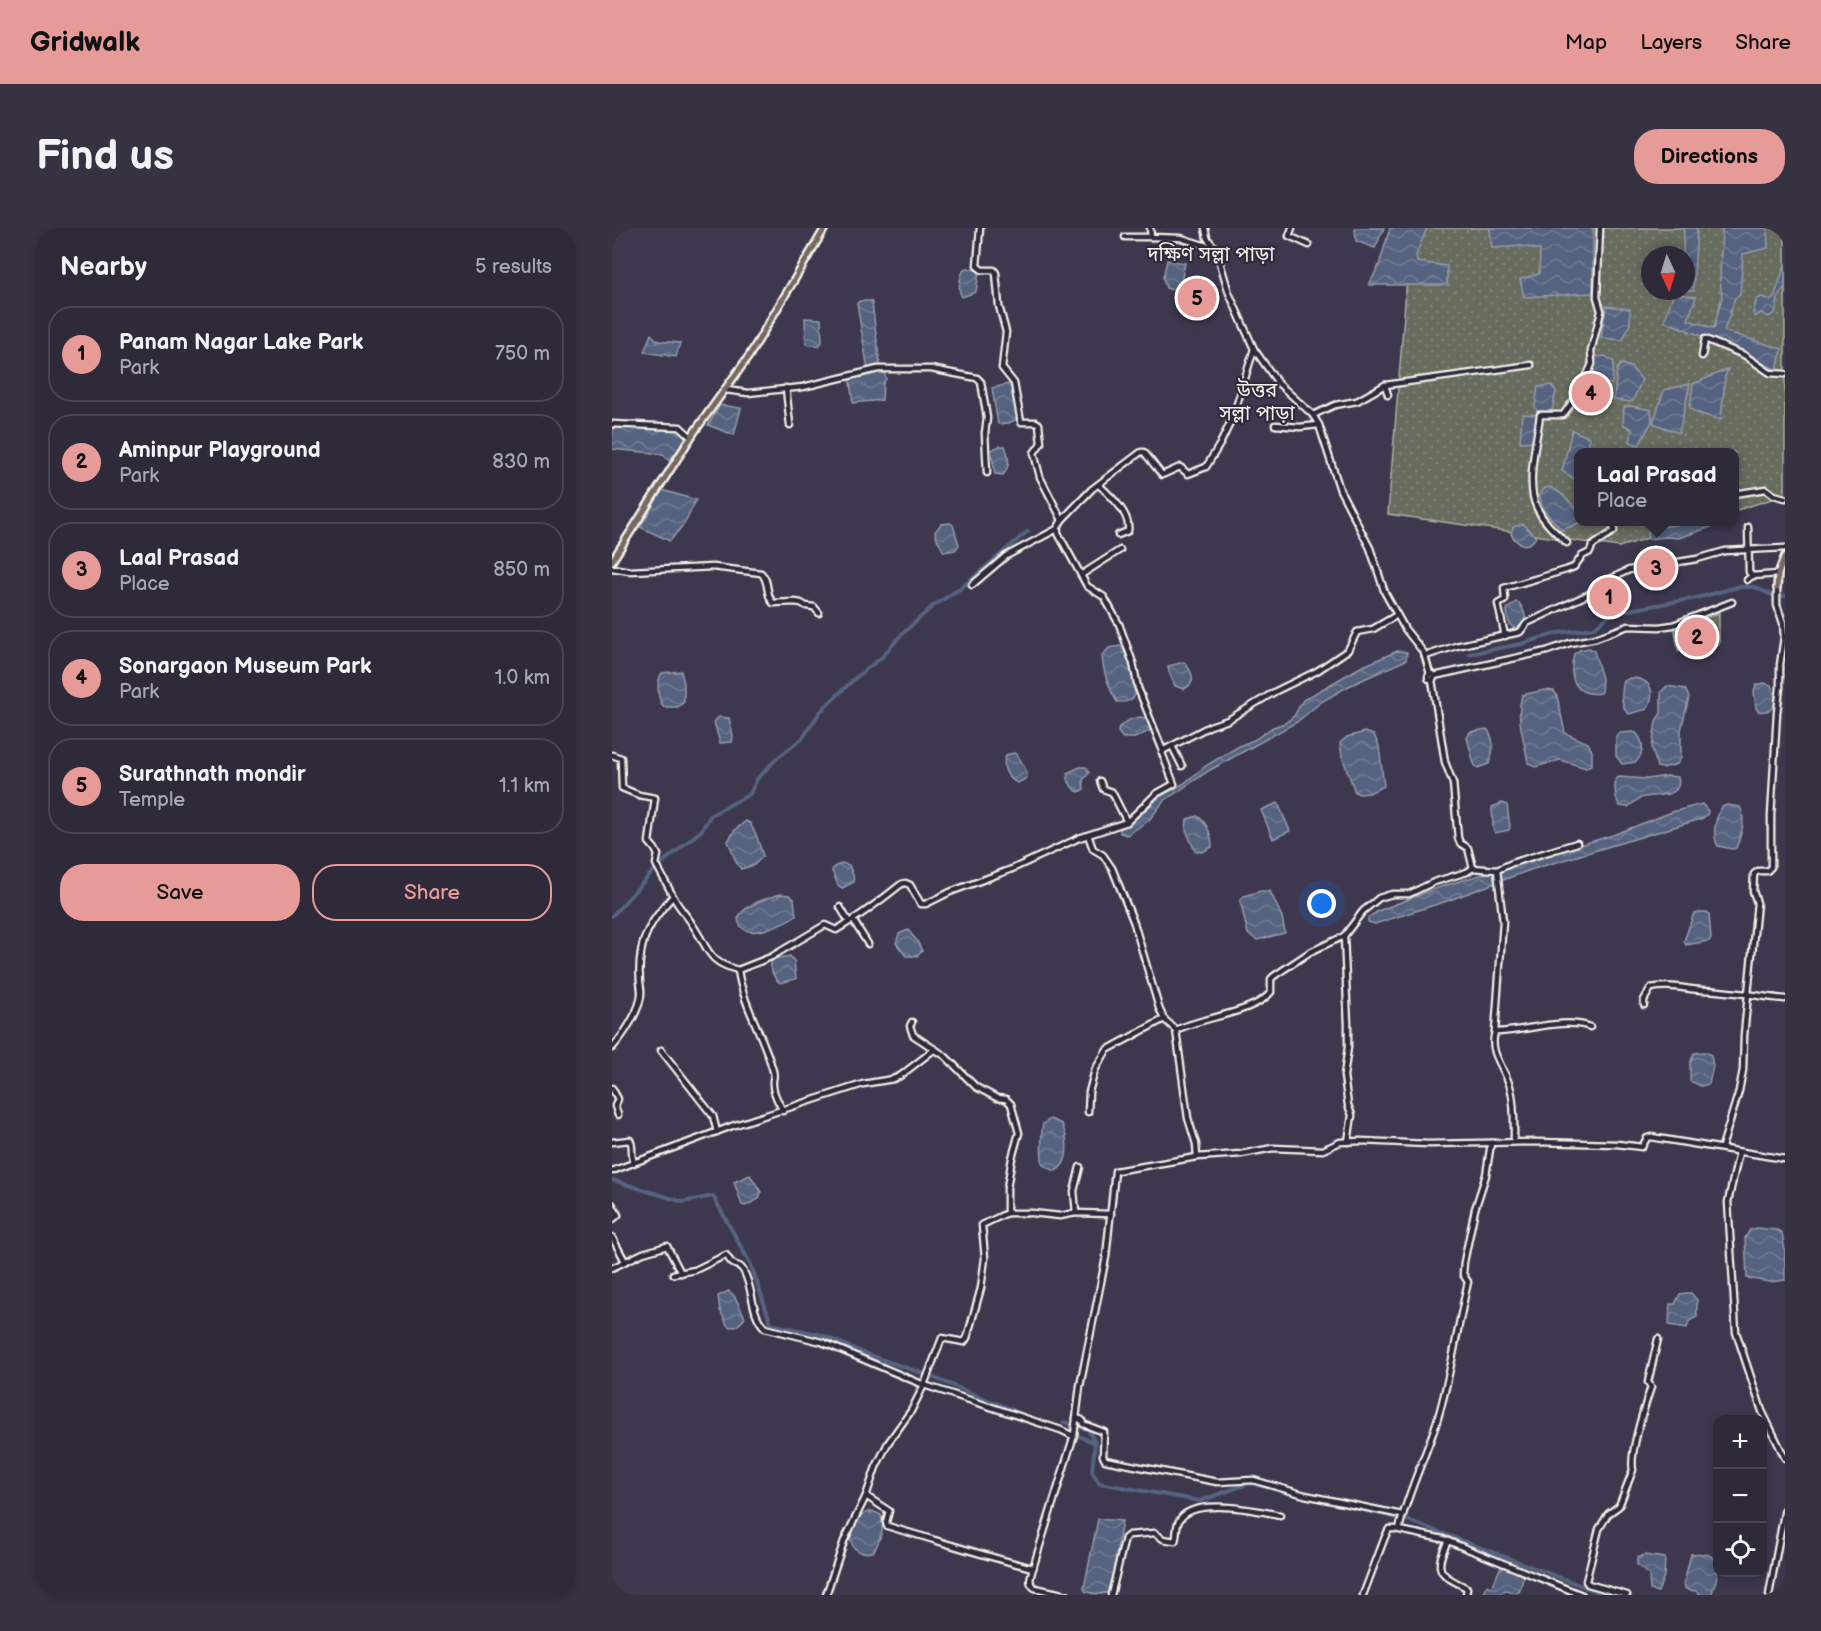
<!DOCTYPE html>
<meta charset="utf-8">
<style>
:root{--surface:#2e2a3a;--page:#363242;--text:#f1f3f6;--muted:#a7a7af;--line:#494654;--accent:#e69b98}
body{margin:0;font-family:"Balsamiq Sans","Noto Sans Bengali",sans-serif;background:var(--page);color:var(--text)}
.controls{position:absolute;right:18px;bottom:18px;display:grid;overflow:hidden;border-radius:12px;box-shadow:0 3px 9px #0003}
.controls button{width:54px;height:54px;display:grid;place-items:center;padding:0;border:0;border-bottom:2px solid var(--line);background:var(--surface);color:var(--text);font:30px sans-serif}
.compass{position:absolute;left:1029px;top:18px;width:54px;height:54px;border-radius:50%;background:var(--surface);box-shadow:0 3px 9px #0003;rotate:176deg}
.you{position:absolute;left:710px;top:676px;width:21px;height:21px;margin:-15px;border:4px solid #fff;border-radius:50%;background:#1a73e8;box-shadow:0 0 0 9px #1a73e833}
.badge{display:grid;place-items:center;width:39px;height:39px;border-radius:50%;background:var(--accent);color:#111;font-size:20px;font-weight:700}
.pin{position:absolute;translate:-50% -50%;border:3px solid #fff;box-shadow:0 2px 6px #0006}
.popup{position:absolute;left:962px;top:220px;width:165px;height:78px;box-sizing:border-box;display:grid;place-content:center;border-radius:12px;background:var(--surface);filter:drop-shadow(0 2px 4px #0005);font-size:20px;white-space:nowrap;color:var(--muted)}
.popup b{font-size:22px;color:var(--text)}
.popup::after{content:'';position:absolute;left:50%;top:100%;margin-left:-12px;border:12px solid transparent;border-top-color:var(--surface)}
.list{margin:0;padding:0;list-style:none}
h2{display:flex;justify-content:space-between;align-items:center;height:78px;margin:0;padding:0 24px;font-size:26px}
h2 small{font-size:20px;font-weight:400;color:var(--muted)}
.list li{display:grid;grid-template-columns:39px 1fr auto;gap:18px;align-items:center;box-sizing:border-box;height:96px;margin:0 12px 12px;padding:0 12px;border:2px solid var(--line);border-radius:24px}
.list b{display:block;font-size:22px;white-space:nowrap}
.list p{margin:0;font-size:20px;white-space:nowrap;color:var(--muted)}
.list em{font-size:20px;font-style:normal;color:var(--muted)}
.actions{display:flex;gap:12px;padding:18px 24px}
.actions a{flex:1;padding:14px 0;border:2px solid var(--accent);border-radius:24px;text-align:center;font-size:21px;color:var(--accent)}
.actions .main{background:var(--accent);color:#111}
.icon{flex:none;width:33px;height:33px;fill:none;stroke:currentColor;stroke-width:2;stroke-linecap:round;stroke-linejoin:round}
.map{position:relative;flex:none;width:1173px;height:1367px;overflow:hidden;border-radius:24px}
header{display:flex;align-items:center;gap:36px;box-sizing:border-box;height:84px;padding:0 30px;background:var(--accent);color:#111}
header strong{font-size:28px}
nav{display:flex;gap:33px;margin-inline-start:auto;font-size:21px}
.intro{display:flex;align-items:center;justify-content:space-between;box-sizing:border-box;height:144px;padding:0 36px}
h1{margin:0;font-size:42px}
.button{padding:15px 27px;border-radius:24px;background:var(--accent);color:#111;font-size:21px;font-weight:700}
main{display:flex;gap:36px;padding:0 36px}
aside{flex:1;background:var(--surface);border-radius:24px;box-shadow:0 3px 9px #0003}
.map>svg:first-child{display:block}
</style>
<header>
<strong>Gridwalk</strong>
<nav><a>Map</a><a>Layers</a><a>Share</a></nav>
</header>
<div class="intro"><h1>Find us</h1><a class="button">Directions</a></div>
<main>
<aside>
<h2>Nearby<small>5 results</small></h2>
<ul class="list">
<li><span class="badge">1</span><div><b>Panam Nagar Lake Park</b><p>Park</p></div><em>750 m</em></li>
<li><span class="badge">2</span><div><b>Aminpur Playground</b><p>Park</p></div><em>830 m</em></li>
<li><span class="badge">3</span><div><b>Laal Prasad</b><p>Place</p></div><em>850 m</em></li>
<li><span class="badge">4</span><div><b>Sonargaon Museum Park</b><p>Park</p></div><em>1.0 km</em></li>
<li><span class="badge">5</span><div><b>Surathnath mondir</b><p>Temple</p></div><em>1.1 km</em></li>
</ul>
<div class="actions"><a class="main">Save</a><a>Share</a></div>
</aside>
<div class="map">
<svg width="1173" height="1367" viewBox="0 0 1173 1367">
<defs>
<pattern id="park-dots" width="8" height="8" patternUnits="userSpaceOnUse" patternTransform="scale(1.5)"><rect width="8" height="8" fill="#676c5f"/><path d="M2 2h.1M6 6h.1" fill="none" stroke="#7d8176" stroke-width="1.8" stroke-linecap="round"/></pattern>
<pattern id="water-waves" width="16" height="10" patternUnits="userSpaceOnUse" patternTransform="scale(1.5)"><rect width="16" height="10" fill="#566480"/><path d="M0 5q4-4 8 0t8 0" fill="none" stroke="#6f7b92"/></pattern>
</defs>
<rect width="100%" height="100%" fill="#3d384e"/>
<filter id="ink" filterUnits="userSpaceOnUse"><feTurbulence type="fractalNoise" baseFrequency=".0167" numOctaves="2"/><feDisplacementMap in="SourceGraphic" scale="12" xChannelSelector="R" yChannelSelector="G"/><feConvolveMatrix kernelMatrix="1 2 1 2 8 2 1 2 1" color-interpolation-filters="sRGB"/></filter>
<g filter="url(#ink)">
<g fill="url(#park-dots)" stroke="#aeaea4" stroke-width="1.5" fill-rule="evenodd">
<path d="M799 0H1173V267L1122 283V224H966V294H1088L1007 319 776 286ZM1038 27H1074V63H1038Z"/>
<polygon points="1107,385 1107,416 1081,425 1066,422 1063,402"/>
</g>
<g fill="url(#water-waves)" stroke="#959caa" stroke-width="1.5">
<polygon points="743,0 772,0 763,20 744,13"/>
<polygon points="778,0 815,0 804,27 805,34 835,38 835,57 757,57 767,37"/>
<polygon points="878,0 981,0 981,65 912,69 908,51 927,46 928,22 909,18 880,20"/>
<polygon points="1072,0 1085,0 1081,63 1074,62 1074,27 1071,27"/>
<polygon points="1110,0 1155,0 1156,20 1131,26 1128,67 1123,70 1112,103 1170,121 1165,142 1114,118 1052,93 1062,65 1084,69 1076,92 1102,100 1110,69 1108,51"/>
<polygon points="555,32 573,35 568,59 563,63 554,60 551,50"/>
<polygon points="1173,36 1173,59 1167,67 1163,85 1156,89 1149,85 1143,89 1141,85 1145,71 1150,69 1159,72 1162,70"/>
<path d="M356 40 367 43 364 64 350 69C345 61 348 49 352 41Z"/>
<polygon points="247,73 259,73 260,75 268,137 265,140 256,142 245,76"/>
<polygon points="994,78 1018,81 1018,96 1011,112 989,110"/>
<polygon points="193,90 209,91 210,114 207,118 194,116"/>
<polygon points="39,106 46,113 68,115 64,129 32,124"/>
<polygon points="993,128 1002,134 1000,156 980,154 984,129"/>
<polygon points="1009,136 1019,139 1030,152 1020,174 1002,172 1005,141"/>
<polygon points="1116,141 1113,149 1109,192 1085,185 1078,180 1081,156"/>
<polygon points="272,142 274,151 271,156 270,172 241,175 237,148"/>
<polygon points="401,155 407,190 397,195 386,196 380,160"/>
<polygon points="1078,156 1067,205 1041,195 1052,162"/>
<polygon points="939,157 944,163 940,183 925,183 923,179 926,159"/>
<polygon points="108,177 129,180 122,207 96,197"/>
<polygon points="1019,178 1039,182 1040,193 1027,217 1018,214 1020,201 1011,196 1012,179"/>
<polygon points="910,186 926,187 924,213 908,214"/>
<polygon points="1,198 67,201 75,210 57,233 51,226 0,221"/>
<polygon points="960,202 978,210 974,224 966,224 966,246 964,252 950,243"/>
<path d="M388 218H393C397 230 399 237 391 247L383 246 379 222Z"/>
<path d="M938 259 948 265 966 282 967 295 950 302C940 291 927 281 928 266L933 260Z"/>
<polygon points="50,262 84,272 74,293 58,313 28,299"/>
<polygon points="1080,294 1113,294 1067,310 1054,309 1037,311 1035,308 1038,301"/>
<polygon points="338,295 341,297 347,317 343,322 332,324 325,311 323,304 329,296"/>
<path d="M911 296 924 309C916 321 906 318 899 306L901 299Z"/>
<path d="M904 374 907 375C914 384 917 397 905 402 896 399 895 389 895 381Z"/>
<path d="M509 418 520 439 523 467C519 474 513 474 505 474 497 461 491 443 490 428L497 420Z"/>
<path d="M977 420 982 423 990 450 989 465C962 469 956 449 962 426L968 422Z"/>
<polygon points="785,423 795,424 794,432 737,458 709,474 685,494 598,542 552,573 537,592 515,607 508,605 508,601 530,586 547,569 571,556 595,537 629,517 642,512 661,499 673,495 682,488 691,472 747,440"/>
<path d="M572 434C580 443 586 455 572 461L563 458 557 444 556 438Z"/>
<path d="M69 443 72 456V474L66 479H52C45 471 44 454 50 445Z"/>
<path d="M1018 450C1039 450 1045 464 1035 481L1017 486C1008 479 1009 464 1012 453Z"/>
<path d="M1152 455 1159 457 1165 474C1161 482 1155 485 1146 483L1144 480 1142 463 1144 457Z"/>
<polygon points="1055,458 1073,461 1077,469 1069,502 1069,529 1065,536 1051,540 1045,539 1040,520 1044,493 1049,485 1049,464"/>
<path d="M933 462 942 463 945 468 953 505 976 515 980 523V536L974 540 948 532 923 539 916 535C913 513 903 491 910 467Z"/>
<polygon points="107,489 117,490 121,508 120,514 108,515 102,494"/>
<path d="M528 489C536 490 539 494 539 502L523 510H511L506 504 507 499 519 491Z"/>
<path d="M875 501C884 512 881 524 877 536L865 540 862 536 855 510 858 504Z"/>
<polygon points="753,504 762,507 767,518 772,558 757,565 747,566 743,564 730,528 728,515 735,509"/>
<path d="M1021 504 1024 505C1033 514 1032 525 1024 534L1010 536 1004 528V508L1008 505Z"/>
<path d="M402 525 405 526 414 542 415 550 406 555C395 551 389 538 394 527Z"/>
<path d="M468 539H474L477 545 471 552 472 561 467 564C459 561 456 554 455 545Z"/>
<path d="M1055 548 1066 549C1072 572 1041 565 1029 570 1024 572 1020 576 1016 579L1008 578C1003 572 1002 559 1004 551L1007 549 1035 551Z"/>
<polygon points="666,575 678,603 661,611 649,582"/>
<polygon points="890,575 895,577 898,599 897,602 883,605 881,600 880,579"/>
<polygon points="1090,576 1096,583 1095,587 1089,591 918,642 835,673 763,696 756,694 756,690 766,683 828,659 1001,607 1060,584"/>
<path d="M1115 577 1128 579C1134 590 1129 608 1124 620L1120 621 1106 618C1099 607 1104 589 1110 579Z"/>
<path d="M585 588C595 594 600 608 600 619L590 624 583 623 574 602 575 591Z"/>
<polygon points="134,593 138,595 145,609 151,628 142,637 129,641 124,634 116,613 123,602"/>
<polygon points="230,635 237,637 241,647 242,654 230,660 226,657 220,643 222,639"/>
<polygon points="649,663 658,663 670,689 673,705 645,712 636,706 628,673 632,668"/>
<path d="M169 666 177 667 182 671 184 688C169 696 130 717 126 691 129 678 157 669 169 666Z"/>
<polygon points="1089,684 1095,684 1097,686 1099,710 1097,713 1074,717 1072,713 1082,685"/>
<polygon points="296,702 305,713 310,723 305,728 294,728 284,715 287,706"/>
<path d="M178 728 182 733 184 751 168 755C161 749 157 740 160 731Z"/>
<polygon points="1093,824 1099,827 1101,838 1097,856 1089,858 1078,853 1078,836 1082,825"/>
<path d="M438 891 450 896C456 910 459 936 443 943L431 937C429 932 429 904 431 896Z"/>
<polygon points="138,947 149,964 147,971 133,978 130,977 122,954"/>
<polygon points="1145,1000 1165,1002 1170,1005 1173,1024 1173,1052 1157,1054 1135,1050 1133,1010 1138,1002"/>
<path d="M117 1063 123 1069 133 1090C128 1096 125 1099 118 1099L115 1097 108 1082 106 1068Z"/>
<polygon points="1074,1065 1079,1065 1085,1072 1085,1089 1077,1093 1075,1100 1057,1097 1058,1076 1063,1076 1068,1066"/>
<path d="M260 1283 269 1287C273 1300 268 1313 261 1324 226 1330 238 1286 260 1283Z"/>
<path d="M486 1291 510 1293 498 1363C491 1367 481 1367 473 1363L472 1360Z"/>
<path d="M1079 1326C1113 1322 1108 1344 1099 1367H1089L1085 1363 1076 1362 1073 1360 1072 1355Z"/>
<polygon points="1032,1327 1053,1330 1052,1348 1046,1364 1038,1362 1037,1347 1025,1337 1025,1330"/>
<polygon points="889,1338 912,1348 907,1364 904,1365 893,1362 888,1367 872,1365 875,1357 879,1359 881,1357"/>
</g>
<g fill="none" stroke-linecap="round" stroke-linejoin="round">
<g stroke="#566480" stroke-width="4">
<polyline points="1171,368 1173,368"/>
<polyline points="857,426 909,416 945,405 982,400 1000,385 1084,370 1126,359 1142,359 1160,367"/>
<polyline points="0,688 45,639 89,603 99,587 138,566 145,551 165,530 190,511 208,484 242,451 270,429 289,407 321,378 349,360 416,303"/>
<polyline points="0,952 71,974 101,968 139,1037 159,1096 210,1107 259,1128 310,1145 427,1193"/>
<polyline points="452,1194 476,1201 483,1215 480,1243 487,1255 588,1273 638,1255 691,1269"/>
<polyline points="462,1206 483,1215"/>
<polyline points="698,1270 795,1292 994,1367"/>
</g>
<defs>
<g id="minor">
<polyline points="368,0 365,38 370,42 382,42 384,45 387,78 394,104 390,140 402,155 409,194 424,194 427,196 429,215 422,225 428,249 450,292 445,301 447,307 475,358 492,369 507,396 521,435 526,460 551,523"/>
<polyline points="538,0 539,9 569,10 604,21"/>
<polyline points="593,0 595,10 604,21 617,65 642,121 666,155 701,187 707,197 728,262 758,320 773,365 793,401 812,425 818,446"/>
<polyline points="680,0 677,8 697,17"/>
<polyline points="513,9 539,9"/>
<polyline points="1090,128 1093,111 1132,127 1158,145 1173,146"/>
<polyline points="773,157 776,167"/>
<polyline points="174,160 178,197"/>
<polyline points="114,162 136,165 191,159 266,141 319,141 365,150 369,154 375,190 373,205 375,245"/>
<polyline points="701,187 723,177 745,173 773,157 919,137"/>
<polyline points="0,196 68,199 79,209"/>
<polyline points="663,197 688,199 707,197"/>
<path d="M487 257C499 268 519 286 516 303L506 307"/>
<polyline points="1122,266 1154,261 1162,267 1173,270"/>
<polyline points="450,292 480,261 529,224 532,224 550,247 568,239 576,246 594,239 608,216 621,189 642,121"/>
<polyline points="1136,299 1137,344 1140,348"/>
<path d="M955 315C943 304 932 295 925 280 913 257 925 212 928 187H951L968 163 980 136 979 123 989 83 985 69 988 0"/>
<path d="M0 340 18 343 101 339 149 345C158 353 153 366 161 375L183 374 189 375 194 378 202 379 207 385"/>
<polyline points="469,347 508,322"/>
<polyline points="1135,352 1140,348 1166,346"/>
<polyline points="360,357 394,328 445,301"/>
<polyline points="893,408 886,376 893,372 892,360 954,342 962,339 970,328 978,324 980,318 1002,303 1001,294"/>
<polyline points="813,428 844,418 908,404 915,395 977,366 1000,350 1017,342 1085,331 1113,323 1173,320"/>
<circle cx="819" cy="449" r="3"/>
<polyline points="822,448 935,423 958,415 984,410 1016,398 1047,399 1061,397 1120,374"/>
<polyline points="820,452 833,534 841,555 846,610 848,615 856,620 861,640"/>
<polyline points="560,518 570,538"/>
<path d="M0 527 9 530 10 560 27 567 43 570 37 614 43 621 46 627 44 636 61 668C46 685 32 702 29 725 27 737 27 750 29 762 31 779 11 808 0 820"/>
<polyline points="515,594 544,566 562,556 550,525 552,522 598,498 616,492 664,463 705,443 736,422 745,404 761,401 785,387"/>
<polyline points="476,607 481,621 491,627 500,640 522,695 547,780 552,791 564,802 576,890 584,916 585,929"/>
<path d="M885 642 891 694 883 804C876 826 894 840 899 862 903 879 902 897 902 914"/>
<path d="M61 668C66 679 74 686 80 696 97 720 94 734 126 742"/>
<polyline points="228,679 237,694"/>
<polyline points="241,692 256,716"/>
<polyline points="732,708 736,796 736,819 732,848 736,877 740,887 736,914"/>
<path d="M1032 777V772L1039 760C1057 756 1072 761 1090 762 1118 763 1145 768 1173 771"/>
<polyline points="300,794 298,798 301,807 333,828 364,859 385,870 394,871 399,876 407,905 400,930 395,960 395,985"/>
<path d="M564 802C590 789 643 785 659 764V751L662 748 698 724 732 708 751 683 767 670 780 666H797L822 654 855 644 861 640 885 642 900 635 965 615"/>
<path d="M883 804C911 804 952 789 978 799"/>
<polyline points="49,822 101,888 105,904"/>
<polyline points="0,860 6,871 3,878 6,887"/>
<path d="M171 883C167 875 161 866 161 857 160 851 163 849 161 843 152 808 131 778 126 742L159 729 213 697 224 702C247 689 268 673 288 657 293 654 293 655 298 657L309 676H314L338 664 400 641 467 610 515 594 500 564 491 561 488 553"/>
<polyline points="476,884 477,864 483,842 495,822 552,791"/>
<path d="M0 914 18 912C22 919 18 926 22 934"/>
<polyline points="1110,919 1127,863 1131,842 1132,807 1145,675 1141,663 1142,646 1146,643 1155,643 1159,639 1159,588 1165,485 1168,460 1168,437 1172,409 1171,395 1165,377 1165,360"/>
<polyline points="1127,924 1116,974 1124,1104 1150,1183 1173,1230"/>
<polyline points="0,943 120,898 251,856 281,851 288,848 323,821"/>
<polyline points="0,976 6,987 0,992"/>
<polyline points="464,985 462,963 468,939"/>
<polyline points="0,1009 13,1033"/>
<polyline points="0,1040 31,1025 55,1018 69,1045"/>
<path d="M61 1046 83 1042 114 1027C116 1030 118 1033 120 1035 125 1039 128 1036 131 1042 142 1060 138 1086 153 1100L210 1114 312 1157 449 1202 461 1208"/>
<polyline points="464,1190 470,1192 471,1196 492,1204 491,1228 493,1232 605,1254 641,1252 693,1267 790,1287"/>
<path d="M787 1301C796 1264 813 1230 825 1193 839 1147 845 1101 856 1054L851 1046 852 1034 863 981 874 947 879 915"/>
<path d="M836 1313C821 1343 827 1346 855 1360L854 1367"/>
<polyline points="421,1340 462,1207 468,1158 494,1029 503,943 585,929 629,926 661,920 711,922 728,914 749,913 816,916 924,914 1005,916 1030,919 1035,910 1039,909 1173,931"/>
<polyline points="214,1367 232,1313 254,1268"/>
<path d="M455 1367 423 1360C415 1355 419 1348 421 1340 372 1328 324 1312 275 1298L274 1294 277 1283 254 1268 264 1239 276 1215 299 1183 312 1157 330 1110 352 1114 355 1110 369 1060 373 1030 370 997 395 985H420L448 988 464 985 499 986"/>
<path d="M499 1367 513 1310 517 1307 543 1305 551 1311 563 1313C565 1308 564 1301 566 1295 577 1267 646 1283 668 1287"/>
<polyline points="751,1367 773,1309 777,1301 783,1301 831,1311 970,1367"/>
<path d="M1015 1367 976 1356 974 1353 987 1301 996 1286 1007 1278 1021 1242C1017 1226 1033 1177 1039 1159L1036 1154 1046 1111"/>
<polyline points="1157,1367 1173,1280"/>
</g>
<g id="major">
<polyline points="0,333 83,203 137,128 213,0"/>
<polyline points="1165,360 1166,346 1173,328"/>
</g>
</defs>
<use href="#minor" stroke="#f4f1e8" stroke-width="9"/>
<use href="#major" stroke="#f4f1e8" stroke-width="10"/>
<use href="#minor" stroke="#2f2a3d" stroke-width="4.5"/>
<use href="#major" stroke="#776864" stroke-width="5"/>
</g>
</g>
<g text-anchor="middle" stroke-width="4.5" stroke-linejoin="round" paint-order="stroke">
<g font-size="20" fill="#f4f1e8" stroke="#2f2a3d">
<text x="599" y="33">দক্ষিণ সল্লা পাড়া</text>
<text x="645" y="169">উত্তর<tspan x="645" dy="23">সল্লা পাড়া</tspan></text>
</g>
</g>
</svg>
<div class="controls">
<button>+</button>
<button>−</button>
<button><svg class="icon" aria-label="locate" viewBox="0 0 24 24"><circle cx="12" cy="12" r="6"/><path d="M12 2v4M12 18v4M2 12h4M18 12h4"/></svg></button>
</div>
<svg class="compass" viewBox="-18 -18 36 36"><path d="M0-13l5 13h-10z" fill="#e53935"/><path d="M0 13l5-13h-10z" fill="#a7a7af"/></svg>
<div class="you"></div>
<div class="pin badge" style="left:997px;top:369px">1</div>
<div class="pin badge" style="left:1085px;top:409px">2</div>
<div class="pin badge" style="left:1044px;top:340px">3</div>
<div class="popup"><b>Laal Prasad</b>Place</div>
<div class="pin badge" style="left:979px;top:165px">4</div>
<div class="pin badge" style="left:585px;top:70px">5</div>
</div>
</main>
